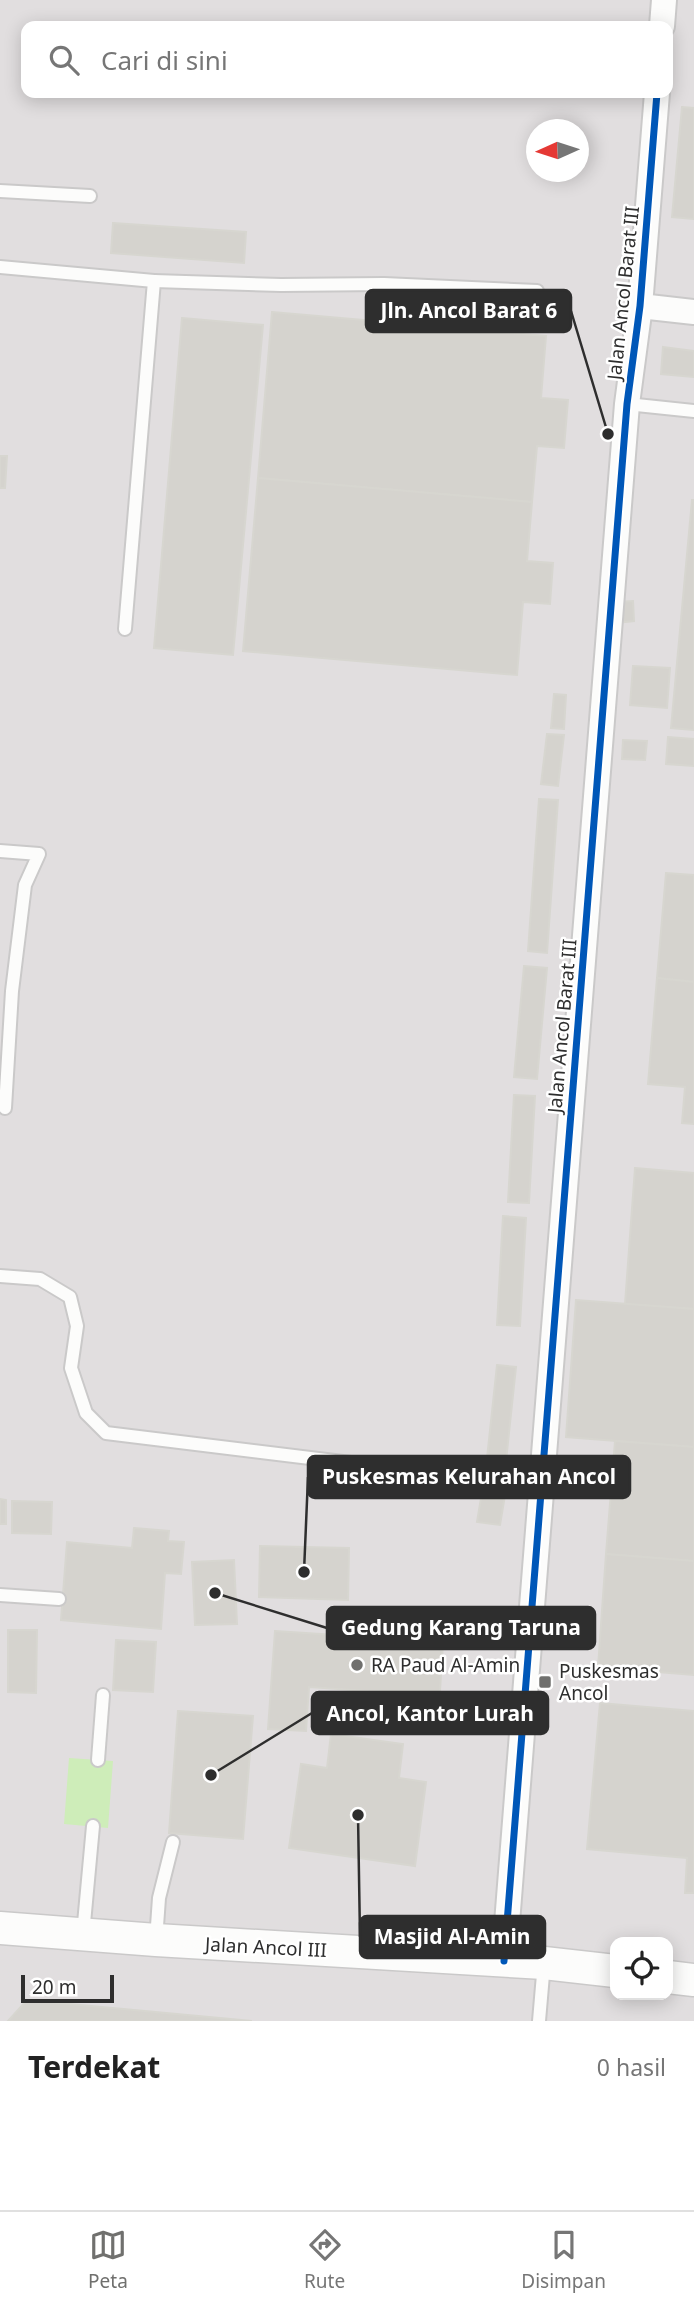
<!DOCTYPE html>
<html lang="id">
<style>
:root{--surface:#fff;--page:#f2f2f2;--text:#222;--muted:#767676;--line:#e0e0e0;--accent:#70706e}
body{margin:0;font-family:"Noto Sans",sans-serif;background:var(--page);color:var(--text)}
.controls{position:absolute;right:21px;bottom:21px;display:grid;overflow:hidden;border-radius:14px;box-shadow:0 4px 18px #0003}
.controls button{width:63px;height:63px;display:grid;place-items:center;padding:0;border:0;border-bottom:2px solid var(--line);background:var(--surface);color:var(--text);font:35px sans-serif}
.compass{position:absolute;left:526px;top:119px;width:63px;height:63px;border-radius:50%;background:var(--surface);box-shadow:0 4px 18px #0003;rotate:267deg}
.scale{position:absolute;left:21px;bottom:18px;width:93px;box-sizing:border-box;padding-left:7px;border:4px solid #2e2e2e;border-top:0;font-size:19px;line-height:24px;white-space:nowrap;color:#2e2e2e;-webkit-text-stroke:5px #fff;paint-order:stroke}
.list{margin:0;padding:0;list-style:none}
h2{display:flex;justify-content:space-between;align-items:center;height:91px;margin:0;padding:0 28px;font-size:30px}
h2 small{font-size:23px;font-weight:400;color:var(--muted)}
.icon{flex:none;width:38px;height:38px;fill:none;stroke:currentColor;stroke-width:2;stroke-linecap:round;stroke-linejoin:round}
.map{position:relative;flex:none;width:694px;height:2021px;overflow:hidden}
.search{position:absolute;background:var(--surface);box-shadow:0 4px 18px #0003;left:21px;right:21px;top:21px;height:77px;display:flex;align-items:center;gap:18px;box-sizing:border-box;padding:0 24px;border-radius:14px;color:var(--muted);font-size:26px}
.sheet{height:189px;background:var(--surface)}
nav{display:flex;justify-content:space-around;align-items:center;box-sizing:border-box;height:98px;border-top:2px solid var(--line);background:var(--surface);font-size:19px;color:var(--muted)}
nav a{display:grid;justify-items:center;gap:4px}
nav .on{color:var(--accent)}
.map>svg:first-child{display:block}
</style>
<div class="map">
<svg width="694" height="2021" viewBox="0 0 694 2021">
<rect width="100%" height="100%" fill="#eceae4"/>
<path fill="#e1dedf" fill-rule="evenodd" d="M0 0H694V2021H0ZM26 26H668V93H26ZM536 130H578V172H536ZM615 1942H668V1995H615Z"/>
<polygon fill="#ceedb9" points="69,1758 113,1761 108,1828 64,1824"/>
<g fill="#d5d3ce" stroke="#d7d6d0" stroke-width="2">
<polygon points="682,107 694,108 694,219 672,217"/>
<polygon points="113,223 246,232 244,263 111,253"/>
<polygon points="272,312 546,336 541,398 568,400 564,448 537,446 532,502 258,478"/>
<polygon points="182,318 263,325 233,655 154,648"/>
<polygon points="663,347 694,351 694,377 661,374"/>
<polygon points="0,456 7,456 5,488 0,488"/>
<polygon points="258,478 532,502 527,561 553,563 550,604 523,602 517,675 243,651"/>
<polygon points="692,500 694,500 694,730 671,728"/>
<polygon points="633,601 634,621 617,623 615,602"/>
<polygon points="633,666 670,668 667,708 630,705"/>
<polygon points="554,694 566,695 564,729 551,728"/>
<polygon points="547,734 564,735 558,786 541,784"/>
<polygon points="668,737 694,739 694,766 666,764"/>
<polygon points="623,740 647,741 645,760 622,759"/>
<polygon points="539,799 558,800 547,953 528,951"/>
<polygon points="666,873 694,875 694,982 657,978"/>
<polygon points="524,966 547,968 537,1079 514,1077"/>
<polygon points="657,978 694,982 694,1124 682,1123 685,1087 648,1084"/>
<polygon points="514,1095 535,1096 529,1203 508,1202"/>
<polygon points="635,1168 694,1173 694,1309 625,1304"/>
<polygon points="503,1216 526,1218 520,1326 497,1325"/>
<polygon points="576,1300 694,1309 694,1447 566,1437"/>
<polygon points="497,1365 516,1367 504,1480 485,1477"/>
<polygon points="615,1441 694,1447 694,1561 606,1554"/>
<polygon points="482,1492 505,1495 500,1525 477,1522"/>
<polygon points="0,1499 6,1500 6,1524 0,1524"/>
<polygon points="12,1501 52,1502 51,1534 12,1533"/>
<polygon points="134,1528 169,1531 168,1541 184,1542 181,1574 165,1573 161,1629 61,1620 67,1542 132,1548"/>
<polygon points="260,1546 349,1548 348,1600 259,1597"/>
<polygon points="606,1554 694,1561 694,1675 598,1667"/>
<polygon points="234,1560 237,1624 195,1625 192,1562"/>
<polygon points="8,1630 37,1630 36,1693 8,1692"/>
<polygon points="275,1631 443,1642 439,1707 411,1705 411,1694 309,1687 306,1731 268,1729"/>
<polygon points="116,1640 156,1642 153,1692 113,1690"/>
<polygon points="600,1703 694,1711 694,1893 685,1893 687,1858 587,1849"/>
<polygon points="178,1711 253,1716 243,1839 169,1833"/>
<polygon points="331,1734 403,1744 399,1778 426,1782 415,1866 289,1848 301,1764 327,1768"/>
<polygon points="27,2000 252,2021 8,2021"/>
</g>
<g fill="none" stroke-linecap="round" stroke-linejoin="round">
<defs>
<g id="service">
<polyline points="0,191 90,196"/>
<polyline points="0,267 154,281 125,629"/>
<polyline points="154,281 281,285 384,284 537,291"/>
<polyline points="627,404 694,411"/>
<polyline points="0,851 39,854 25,885 12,991 5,1108"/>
<polyline points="0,1276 40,1279 70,1297 77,1326 71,1368 86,1413 106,1433 400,1469"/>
<polyline points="0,1595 59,1599"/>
<polyline points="98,1760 103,1695"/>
<polyline points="83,1934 93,1826"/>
<polyline points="156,1940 159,1898 173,1842"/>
<polyline points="539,2021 544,1963"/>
</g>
<g id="minor">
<polyline points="662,26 664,0"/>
<polyline points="640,306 694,312"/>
<polyline points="504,1961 627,404 640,306 657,93"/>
</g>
<g id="tertiary">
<polyline points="0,1928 156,1940 544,1963 615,1971"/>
<polyline points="668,1977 694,1980"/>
</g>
</defs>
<use href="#service" stroke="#cac9c9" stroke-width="16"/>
<use href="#minor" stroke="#cac9c9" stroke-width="28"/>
<use href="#tertiary" stroke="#cac9c9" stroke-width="35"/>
<use href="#service" stroke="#fcfcfb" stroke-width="12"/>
<use href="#minor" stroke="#fcfcfb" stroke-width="24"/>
<use href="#tertiary" stroke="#fcfcfb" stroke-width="32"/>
<defs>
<polyline id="cycleway" points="504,1961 627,404 640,306 657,93"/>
</defs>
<use href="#cycleway" stroke="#fff" stroke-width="11"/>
<use href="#cycleway" stroke="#0057b8" stroke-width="7"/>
</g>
<g fill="#70706e" stroke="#fff" stroke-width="2.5">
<circle cx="357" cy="1665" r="7"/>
<rect x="538" y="1675" width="14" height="14" rx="3.5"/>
</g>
<g text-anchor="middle" stroke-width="5" stroke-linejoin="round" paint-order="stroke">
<g font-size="19" fill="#2e2e2e" stroke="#fff">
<text transform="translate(623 293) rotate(-84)" y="7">Jalan Ancol Barat III</text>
<text transform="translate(562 1026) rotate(-85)" y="7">Jalan Ancol Barat III</text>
<text transform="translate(266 1947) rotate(3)" y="7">Jalan Ancol III</text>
</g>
<g font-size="19" fill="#2e2e2e" stroke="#fff" text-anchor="start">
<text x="371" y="1672">RA Paud Al-Amin</text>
<text x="559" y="1678">Puskesmas<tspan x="559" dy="22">Ancol</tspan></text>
</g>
</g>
<path fill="none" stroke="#2e2e2e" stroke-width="2.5" d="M608 434L571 311M304 1572L308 1477M215 1593L327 1628M211 1775L312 1713M358 1815L360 1937"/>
<g fill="#2e2e2e" stroke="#fff" stroke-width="2.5">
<circle cx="608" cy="434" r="7"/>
<circle cx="304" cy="1572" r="7"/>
<circle cx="215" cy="1593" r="7"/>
<circle cx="211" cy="1775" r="7"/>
<circle cx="358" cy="1815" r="7"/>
</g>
<g fill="#2e2e2e" stroke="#2e2e2e" stroke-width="2.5">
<rect x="366" y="290" width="205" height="42" rx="7"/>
<rect x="308" y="1456" width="322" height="42" rx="7"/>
<rect x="327" y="1607" width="268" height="42" rx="7"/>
<rect x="312" y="1692" width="236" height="42" rx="7"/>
<rect x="360" y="1916" width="185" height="42" rx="7"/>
</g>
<g font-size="21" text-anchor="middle" font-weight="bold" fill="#fff">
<text x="469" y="318">Jln. Ancol Barat 6</text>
<text x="469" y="1484">Puskesmas Kelurahan Ancol</text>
<text x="461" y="1635">Gedung Karang Taruna</text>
<text x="430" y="1721">Ancol, Kantor Lurah</text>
<text x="452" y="1944">Masjid Al-Amin</text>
</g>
</svg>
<div class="controls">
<button><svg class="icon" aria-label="locate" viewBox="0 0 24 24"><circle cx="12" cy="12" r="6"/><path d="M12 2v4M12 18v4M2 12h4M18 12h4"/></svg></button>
</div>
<svg class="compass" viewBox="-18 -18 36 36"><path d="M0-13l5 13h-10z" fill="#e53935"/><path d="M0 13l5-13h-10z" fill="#767676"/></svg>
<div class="scale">20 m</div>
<div class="search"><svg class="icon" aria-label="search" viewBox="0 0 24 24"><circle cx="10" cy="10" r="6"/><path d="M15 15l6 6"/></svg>Cari di sini</div>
</div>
<section class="sheet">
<h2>Terdekat<small>0 hasil</small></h2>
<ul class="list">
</ul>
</section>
<nav>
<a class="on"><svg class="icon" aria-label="map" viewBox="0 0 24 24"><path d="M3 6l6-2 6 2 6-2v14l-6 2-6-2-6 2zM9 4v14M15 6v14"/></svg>Peta</a>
<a><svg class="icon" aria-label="directions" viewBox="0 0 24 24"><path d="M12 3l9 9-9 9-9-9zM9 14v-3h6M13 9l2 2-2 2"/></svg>Rute</a>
<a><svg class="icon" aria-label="saved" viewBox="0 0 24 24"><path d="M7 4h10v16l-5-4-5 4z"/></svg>Disimpan</a>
</nav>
